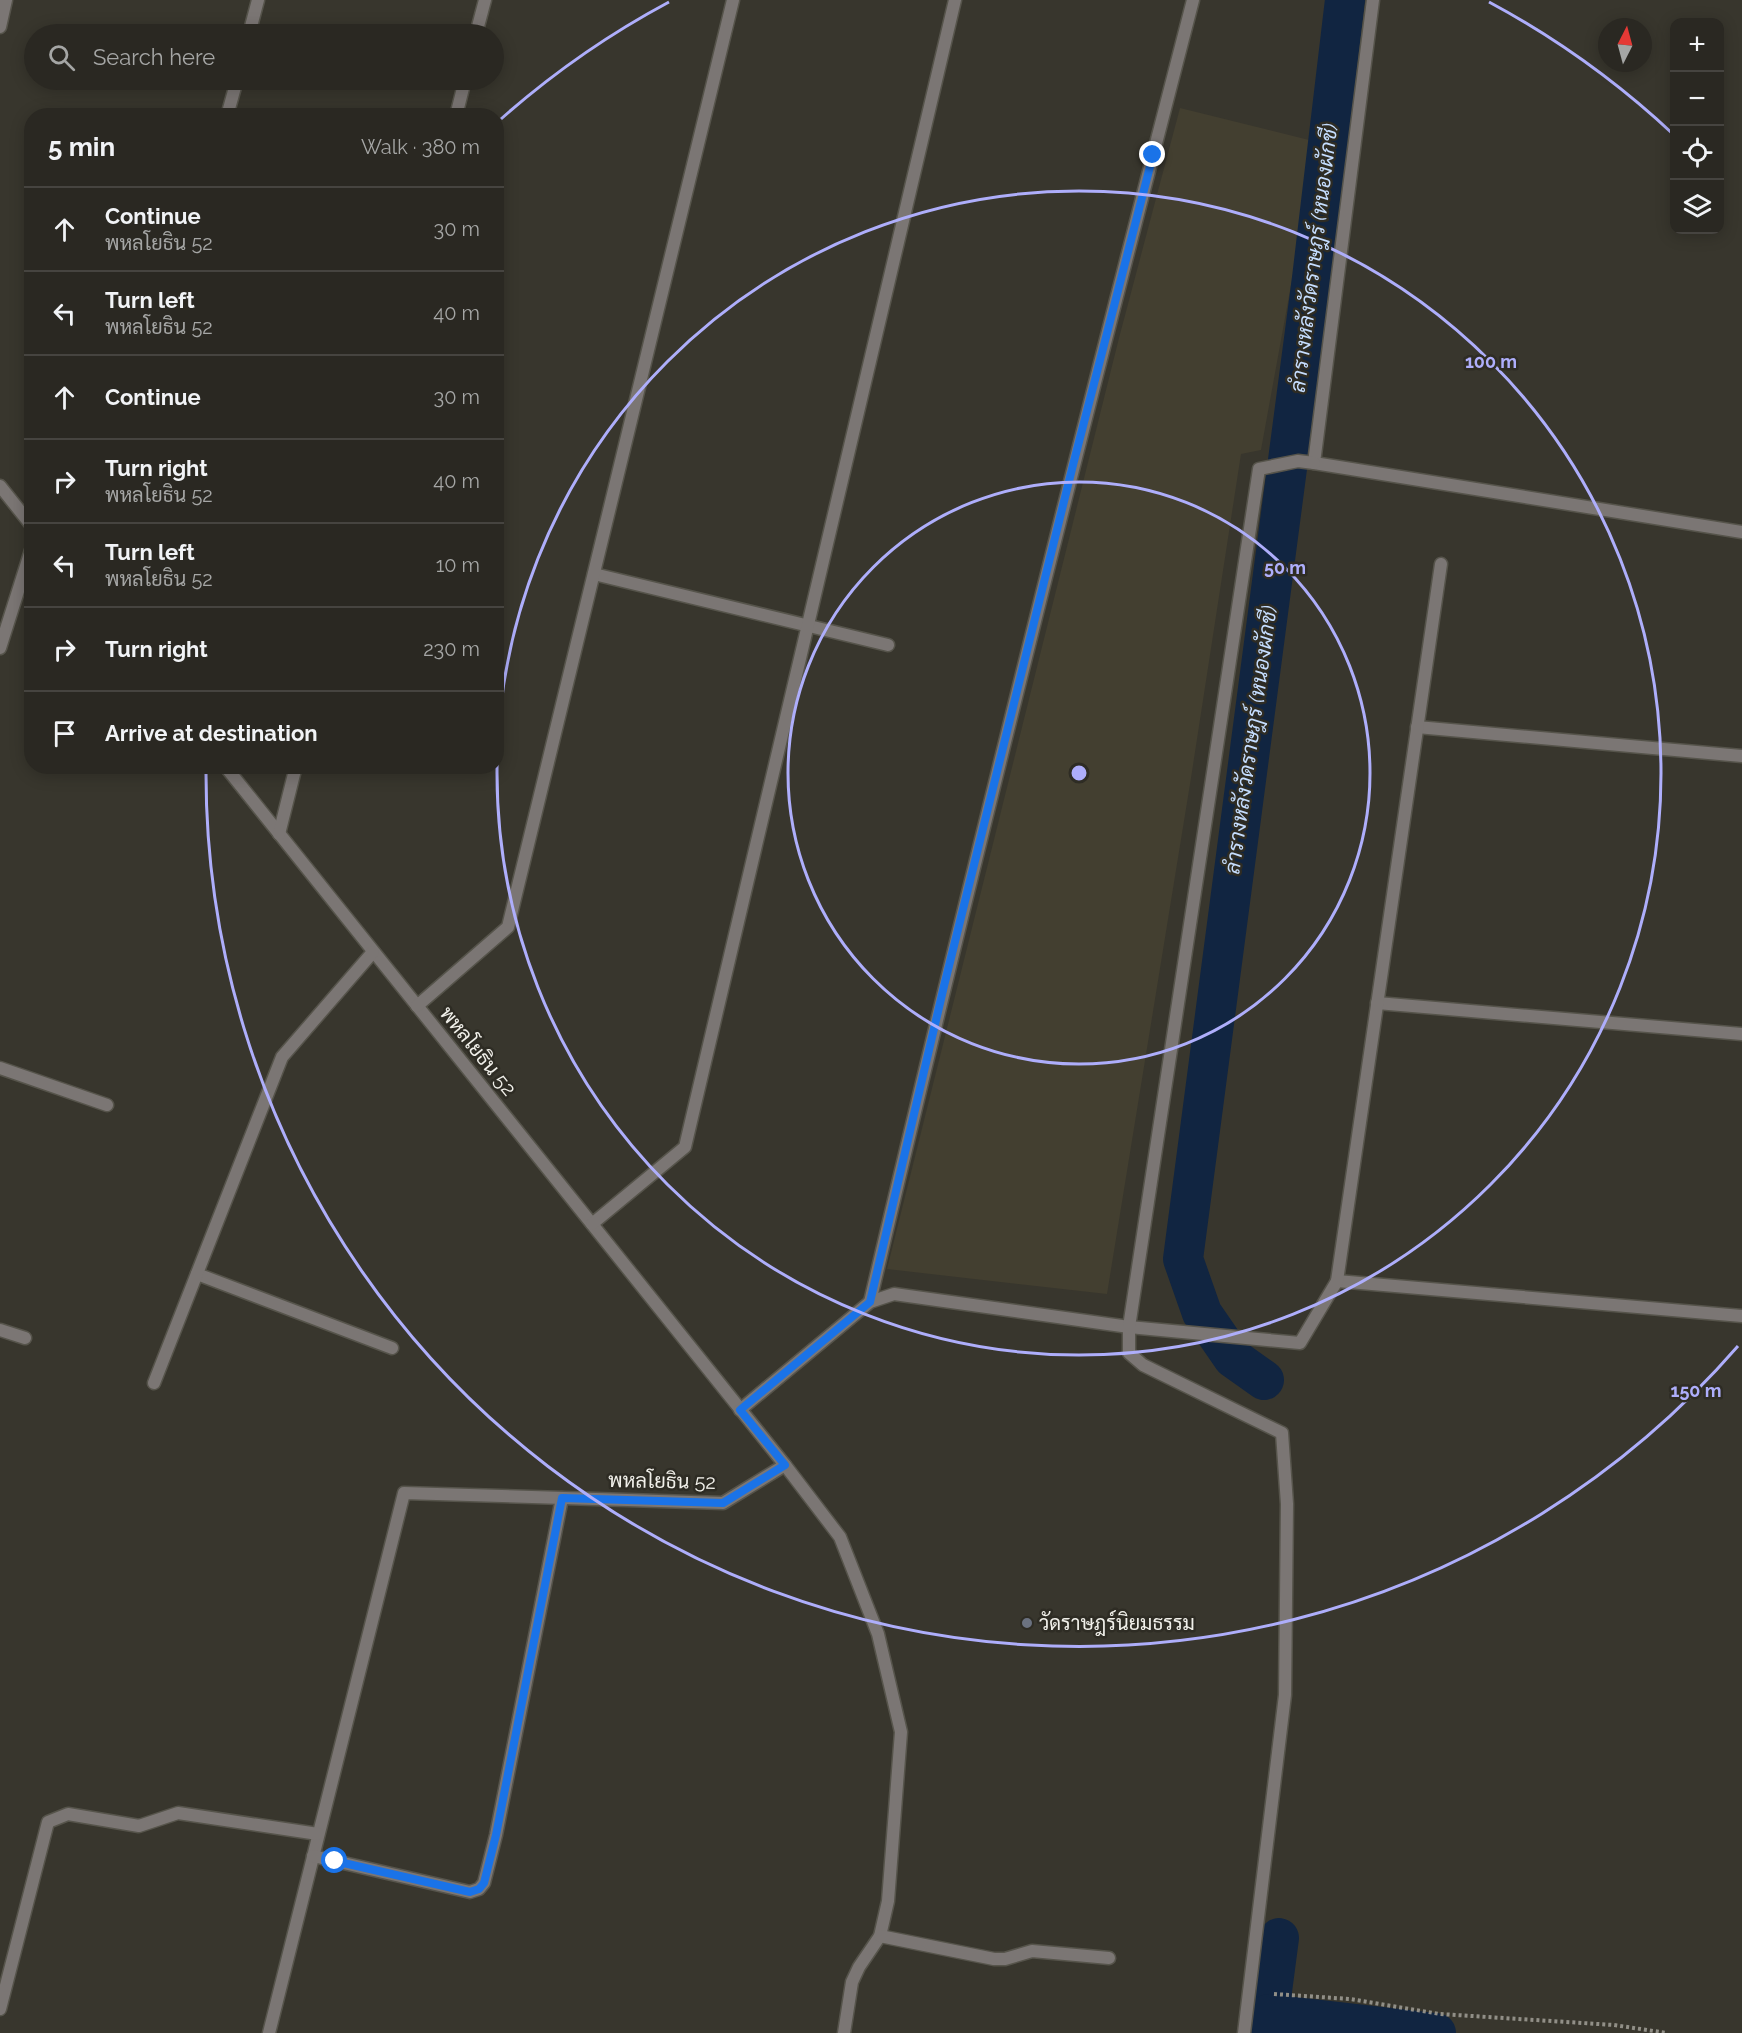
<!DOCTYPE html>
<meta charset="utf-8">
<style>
:root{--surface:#2a2822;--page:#32302a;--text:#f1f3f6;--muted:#a5a6a5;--line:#464440}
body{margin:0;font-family:Raleway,Sarabun,sans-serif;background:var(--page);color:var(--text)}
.controls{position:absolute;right:18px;top:18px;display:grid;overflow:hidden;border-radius:12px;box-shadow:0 3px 15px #0003}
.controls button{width:54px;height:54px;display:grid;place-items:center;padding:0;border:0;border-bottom:2px solid var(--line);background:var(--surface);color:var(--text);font:30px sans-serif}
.compass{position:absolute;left:1598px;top:18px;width:54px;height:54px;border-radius:50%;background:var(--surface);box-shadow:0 3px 15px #0003;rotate:6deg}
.stop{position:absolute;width:18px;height:18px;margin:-14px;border:4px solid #1a73e8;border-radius:50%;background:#fff}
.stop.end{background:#1a73e8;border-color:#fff;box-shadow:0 2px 6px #0008}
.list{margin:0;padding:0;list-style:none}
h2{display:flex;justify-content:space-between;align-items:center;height:78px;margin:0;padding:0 24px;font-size:26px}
h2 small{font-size:20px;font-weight:400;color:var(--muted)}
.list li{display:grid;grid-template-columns:39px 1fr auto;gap:18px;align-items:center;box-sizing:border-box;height:84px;padding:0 24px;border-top:2px solid var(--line)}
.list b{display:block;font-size:22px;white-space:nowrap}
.list p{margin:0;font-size:20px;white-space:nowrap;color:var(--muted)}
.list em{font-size:20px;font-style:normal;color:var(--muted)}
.icon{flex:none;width:33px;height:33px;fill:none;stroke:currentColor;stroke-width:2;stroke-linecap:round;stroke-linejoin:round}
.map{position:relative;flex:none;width:1742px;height:2033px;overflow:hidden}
.search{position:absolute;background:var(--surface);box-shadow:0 3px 15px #0003;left:24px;top:24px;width:480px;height:66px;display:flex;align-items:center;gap:15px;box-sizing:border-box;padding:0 21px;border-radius:33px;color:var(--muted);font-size:22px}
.panel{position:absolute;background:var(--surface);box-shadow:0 3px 15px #0003;left:24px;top:108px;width:480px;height:666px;border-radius:24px}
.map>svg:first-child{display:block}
</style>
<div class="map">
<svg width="1742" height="2033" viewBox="0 0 1742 2033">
<rect width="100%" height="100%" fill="#38362d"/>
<polygon fill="#433f30" points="1180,108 1317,142 1261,450 1241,454 1191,778 1107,1294 887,1269 1119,338"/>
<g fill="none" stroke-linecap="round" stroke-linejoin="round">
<g stroke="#112541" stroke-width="40">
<polyline points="1264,1380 1233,1358 1202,1313 1183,1259 1312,278 1345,0"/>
<polyline points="1269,2014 1279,1938"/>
<polyline points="1267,2033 1269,2014 1436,2033"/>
</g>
<defs>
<g id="lane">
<polyline points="197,1274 392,1348"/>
<polyline points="785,1465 840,1537 878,1634 901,1732 888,1901 880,1936 859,1967 852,1982 844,2033"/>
<polyline points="880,1936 994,1959 1005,1959 1032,1951 1109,1958"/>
</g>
<g id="street">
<polyline points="1373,0 1314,463 1742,532"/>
<polyline points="0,27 6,0"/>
<polyline points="249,34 258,0"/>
<polyline points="476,34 485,0"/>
<polyline points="227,116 237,80"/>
<polyline points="456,116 465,80"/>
<polyline points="0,486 32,526"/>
<polyline points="594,574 888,645"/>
<polyline points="0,648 32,547"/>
<polyline points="1417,727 1742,756"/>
<polyline points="225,766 785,1465 723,1503 404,1493 269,2033"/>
<polyline points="279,834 296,766"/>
<polyline points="1377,1003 1742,1034"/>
<polyline points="417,1006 508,927 733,0"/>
<polyline points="0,1068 107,1105"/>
<polyline points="592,1224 685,1147 955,0"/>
<polyline points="1337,1281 1742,1316"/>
<path d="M870 1302C972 866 1081 433 1193 0"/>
<polyline points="0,1330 25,1338"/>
<polyline points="154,1383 282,1057 373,952"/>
<polyline points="740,1410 870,1302 894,1294 1129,1327 1300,1343 1337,1281 1441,564"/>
<polyline points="313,1856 470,1892 479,1889 484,1883 496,1835 562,1498"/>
<polyline points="0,2009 48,1822 68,1814 139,1826 178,1813 318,1834"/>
<polyline points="1244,2033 1285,1695 1287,1504 1282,1433 1143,1365 1129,1353 1129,1327 1259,469 1298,461 1314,463"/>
</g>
</defs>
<use href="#lane" stroke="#56544b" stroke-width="15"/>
<use href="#street" stroke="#56544b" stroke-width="15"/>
<polyline stroke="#918f87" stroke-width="4" stroke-dasharray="3 3" stroke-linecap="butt" points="1274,1994 1350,1999 1440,2014 1614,2025 1667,2033"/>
<use href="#lane" stroke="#7b7674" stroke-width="12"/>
<use href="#street" stroke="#7b7674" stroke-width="12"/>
</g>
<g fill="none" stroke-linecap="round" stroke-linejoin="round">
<polyline stroke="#1a73e8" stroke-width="8" points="335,1861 470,1892 479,1889 484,1883 496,1835 562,1498 723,1503 785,1465 740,1410 870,1302 944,986 1073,465 1153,155"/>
</g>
<g fill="none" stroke="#aeaefb" stroke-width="3">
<circle cx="1079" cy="773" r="291"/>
<circle cx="1079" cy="773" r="582"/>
<path d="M1738 1346A873 873 0 0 1 206 773M501 119A873 873 0 0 1 669 2M1489 2A873 873 0 0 1 1674 135"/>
</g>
<circle fill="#6b7280" stroke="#2e2c24" stroke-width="2" cx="1027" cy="1623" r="6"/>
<g text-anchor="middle" stroke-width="5" stroke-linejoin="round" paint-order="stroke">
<g font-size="20" fill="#f1f0ea" stroke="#2e2c24">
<text transform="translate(478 1051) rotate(51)" y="7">พหลโยธิน 52</text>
<text transform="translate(662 1481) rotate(1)" y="7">พหลโยธิน 52</text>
</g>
<g font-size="20" fill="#f1f0ea" stroke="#2e2c24" text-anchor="start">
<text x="1039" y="1630">วัดราษฎร์นิยมธรรม</text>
</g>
<g font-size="21" font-style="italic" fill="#c5ddfe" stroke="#2e2c24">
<text transform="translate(1314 258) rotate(-83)" y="7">ลำรางหลังวัดราษฎร์ (หนองผักชี)</text>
<text transform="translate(1251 740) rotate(-82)" y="7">ลำรางหลังวัดราษฎร์ (หนองผักชี)</text>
</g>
</g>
<circle cx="1079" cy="773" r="9" fill="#aeaefb" stroke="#2e2c24" stroke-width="3"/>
<g font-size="18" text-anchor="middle" font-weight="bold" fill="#aeaefb" stroke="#2e2c24" stroke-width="5" stroke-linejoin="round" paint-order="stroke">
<text x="1491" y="368">100 m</text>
<text x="1285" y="574">50 m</text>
<text x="1696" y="1397">150 m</text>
</g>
</svg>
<div class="controls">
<button>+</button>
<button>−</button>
<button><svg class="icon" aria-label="locate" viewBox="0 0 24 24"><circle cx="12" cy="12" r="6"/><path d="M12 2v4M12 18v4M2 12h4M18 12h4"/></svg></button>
<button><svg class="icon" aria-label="layers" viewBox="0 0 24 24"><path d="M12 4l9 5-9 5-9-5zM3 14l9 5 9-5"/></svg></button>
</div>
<svg class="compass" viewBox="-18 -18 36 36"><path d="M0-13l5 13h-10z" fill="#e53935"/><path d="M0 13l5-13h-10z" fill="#a5a6a5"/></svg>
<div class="stop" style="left:335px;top:1861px"></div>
<div class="stop end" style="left:1153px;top:155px"></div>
<div class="search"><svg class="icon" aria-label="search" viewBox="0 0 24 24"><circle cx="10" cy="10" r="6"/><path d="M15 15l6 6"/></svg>Search here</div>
<section class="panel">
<h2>5 min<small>Walk · 380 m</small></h2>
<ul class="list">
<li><svg class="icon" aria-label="ahead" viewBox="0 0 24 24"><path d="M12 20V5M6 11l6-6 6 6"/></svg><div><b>Continue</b><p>พหลโยธิน 52</p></div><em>30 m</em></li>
<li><svg class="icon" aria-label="left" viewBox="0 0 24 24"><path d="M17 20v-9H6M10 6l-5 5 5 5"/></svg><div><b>Turn left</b><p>พหลโยธิน 52</p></div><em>40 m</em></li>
<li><svg class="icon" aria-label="ahead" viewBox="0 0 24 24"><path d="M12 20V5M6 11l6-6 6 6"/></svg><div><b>Continue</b></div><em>30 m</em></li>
<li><svg class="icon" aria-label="right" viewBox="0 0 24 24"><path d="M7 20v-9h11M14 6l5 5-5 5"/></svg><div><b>Turn right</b><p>พหลโยธิน 52</p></div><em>40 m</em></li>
<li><svg class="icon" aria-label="left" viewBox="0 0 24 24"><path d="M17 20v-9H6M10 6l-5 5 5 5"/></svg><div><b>Turn left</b><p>พหลโยธิน 52</p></div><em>10 m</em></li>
<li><svg class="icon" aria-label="right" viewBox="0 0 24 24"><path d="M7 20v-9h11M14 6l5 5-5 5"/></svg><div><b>Turn right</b></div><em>230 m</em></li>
<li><svg class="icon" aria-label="arrive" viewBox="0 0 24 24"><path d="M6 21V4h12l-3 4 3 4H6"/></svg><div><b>Arrive at destination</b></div></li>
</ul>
</section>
</div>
